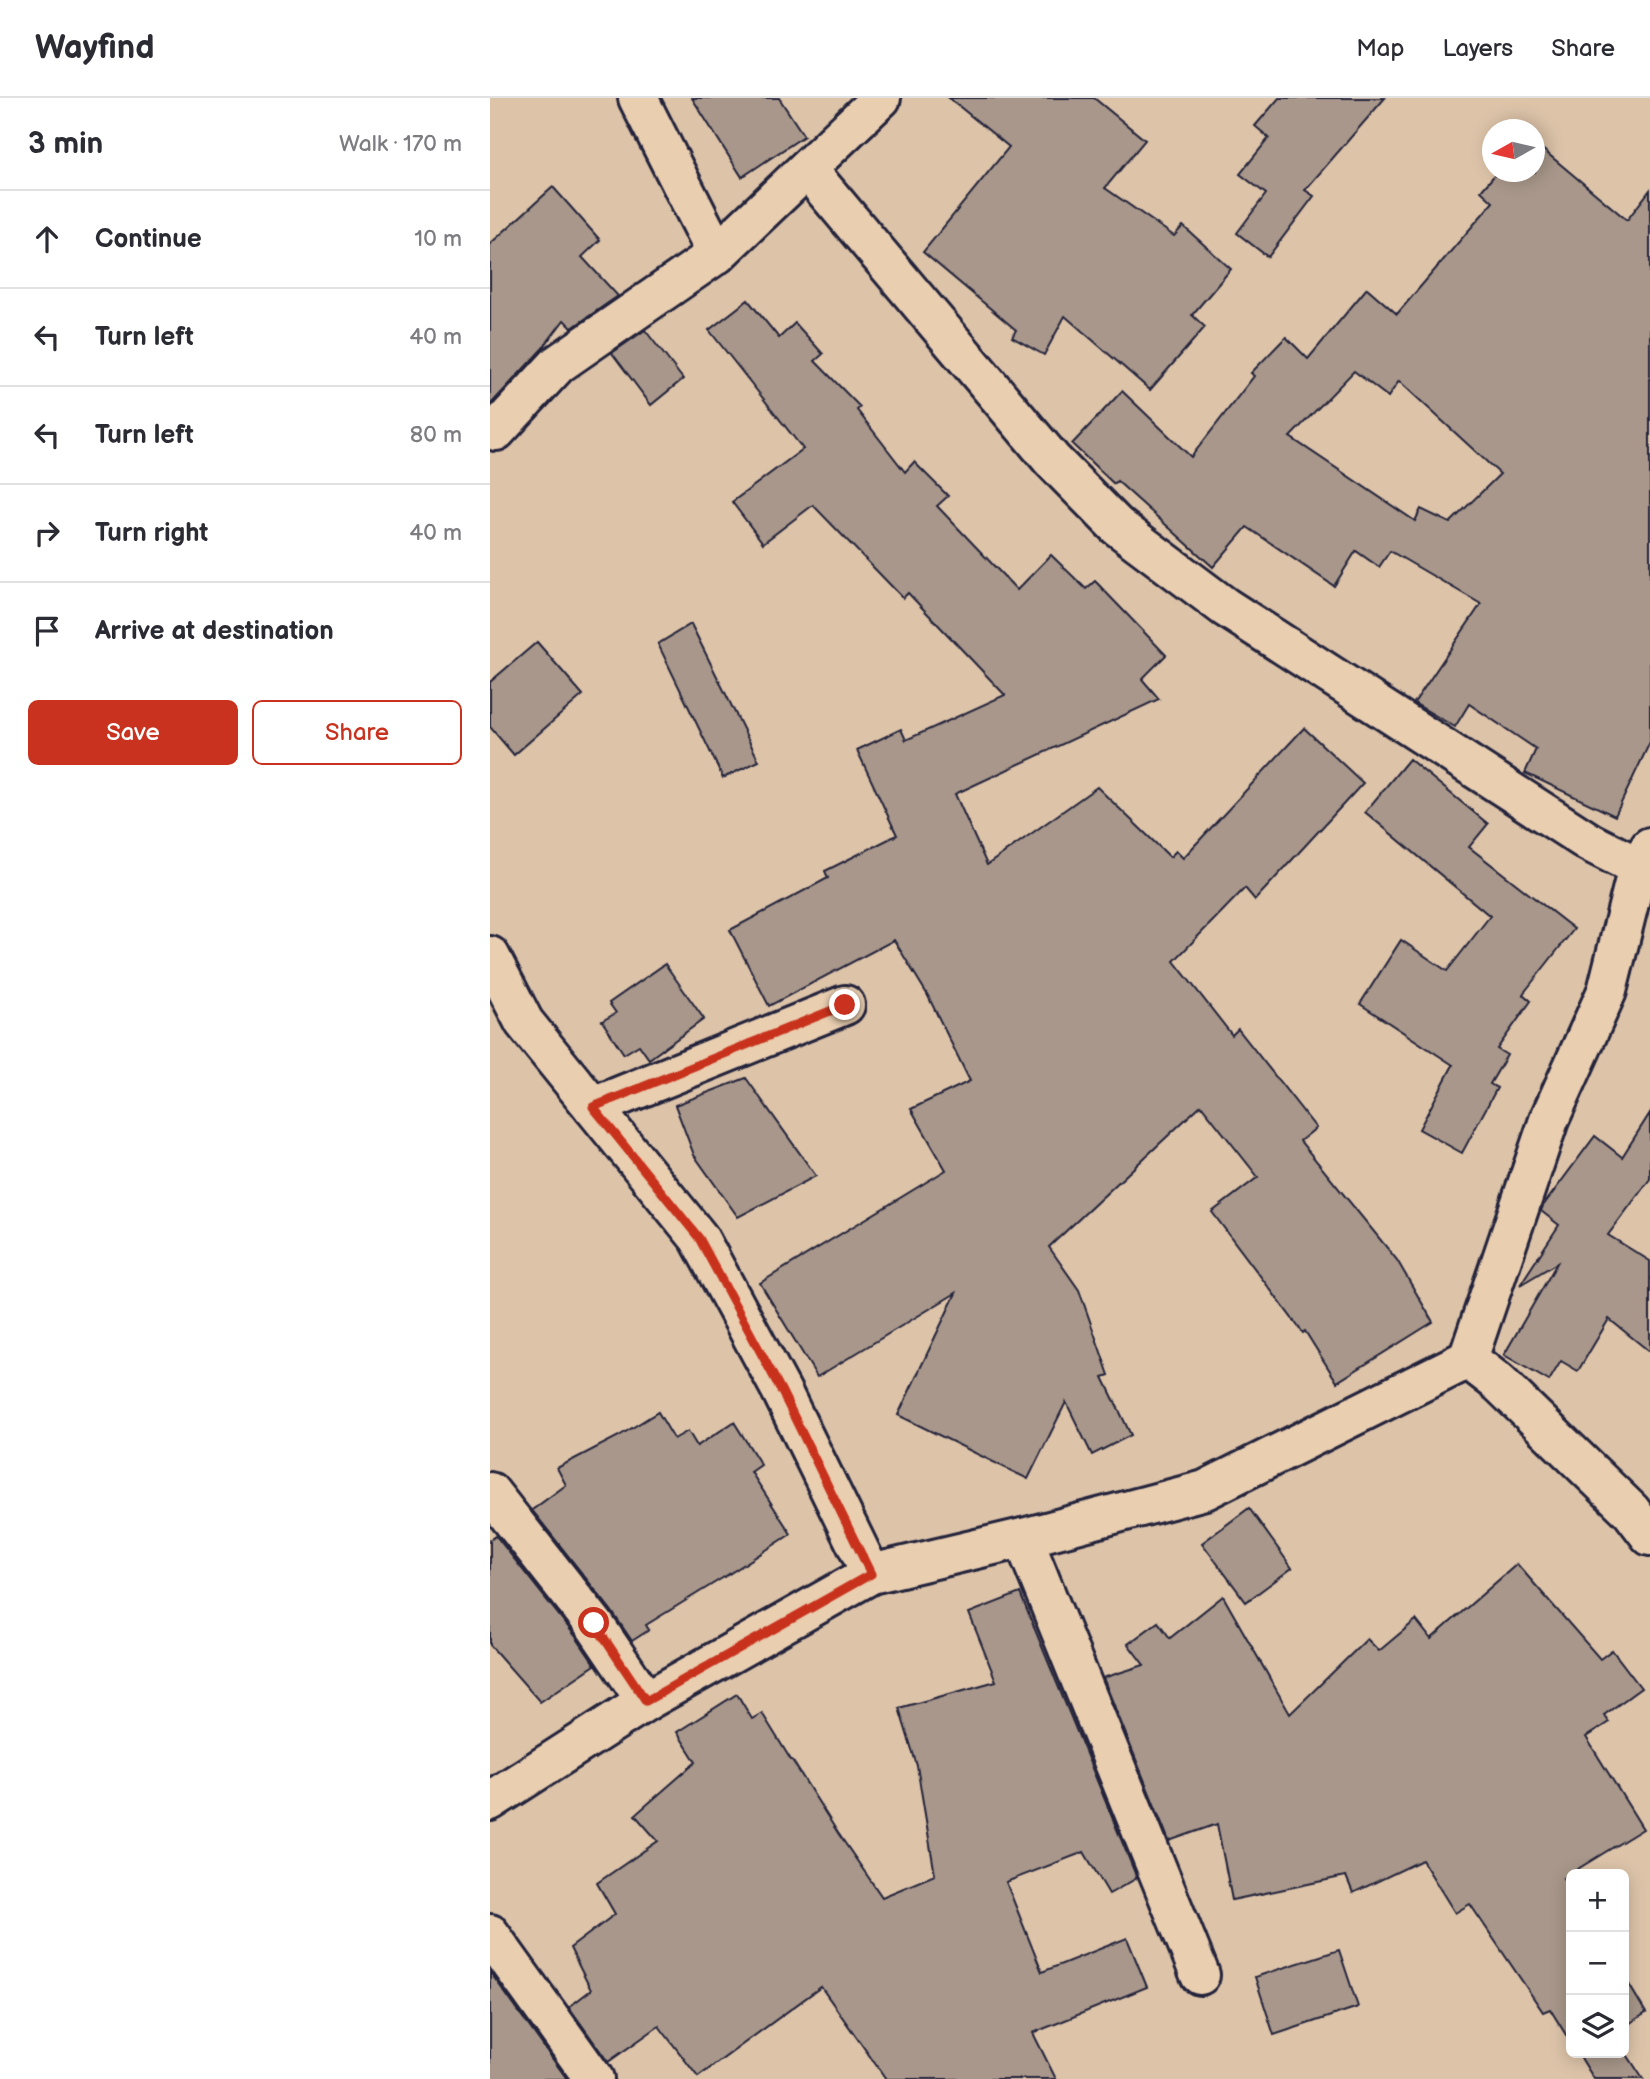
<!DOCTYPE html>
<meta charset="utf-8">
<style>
:root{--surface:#fff;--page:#f2f2f3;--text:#2b2b33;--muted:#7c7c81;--line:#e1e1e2;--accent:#c8321e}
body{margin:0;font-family:"Balsamiq Sans",sans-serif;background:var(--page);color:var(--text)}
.controls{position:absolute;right:21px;bottom:21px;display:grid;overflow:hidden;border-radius:10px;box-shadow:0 4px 18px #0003}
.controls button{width:63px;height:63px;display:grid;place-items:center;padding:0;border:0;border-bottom:2px solid var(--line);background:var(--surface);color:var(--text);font:35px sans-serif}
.compass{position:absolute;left:992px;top:21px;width:63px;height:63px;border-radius:50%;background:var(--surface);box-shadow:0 4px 18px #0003;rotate:262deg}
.stop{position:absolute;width:21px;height:21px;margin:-16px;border:5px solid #c8321e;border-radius:50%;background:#fff}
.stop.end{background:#c8321e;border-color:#fff;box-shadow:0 2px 7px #0008}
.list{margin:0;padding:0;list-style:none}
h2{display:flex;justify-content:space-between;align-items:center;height:91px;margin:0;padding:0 28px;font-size:30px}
h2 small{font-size:23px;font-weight:400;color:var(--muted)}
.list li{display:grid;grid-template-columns:46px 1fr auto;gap:21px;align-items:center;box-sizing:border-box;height:98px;padding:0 28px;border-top:2px solid var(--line)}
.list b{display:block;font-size:26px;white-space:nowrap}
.list em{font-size:23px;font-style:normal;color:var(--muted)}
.actions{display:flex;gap:14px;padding:21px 28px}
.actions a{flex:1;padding:16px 0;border:2px solid var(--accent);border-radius:10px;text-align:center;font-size:24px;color:var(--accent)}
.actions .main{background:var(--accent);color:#fff}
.icon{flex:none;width:38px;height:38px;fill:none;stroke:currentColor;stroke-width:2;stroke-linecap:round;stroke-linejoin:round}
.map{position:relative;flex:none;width:1160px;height:1981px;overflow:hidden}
header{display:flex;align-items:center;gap:42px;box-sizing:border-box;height:98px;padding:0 35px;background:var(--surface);border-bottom:2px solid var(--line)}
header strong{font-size:33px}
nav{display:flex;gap:38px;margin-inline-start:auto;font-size:24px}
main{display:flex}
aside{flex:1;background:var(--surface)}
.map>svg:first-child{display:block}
</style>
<header>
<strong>Wayfind</strong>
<nav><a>Map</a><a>Layers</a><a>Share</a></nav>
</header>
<main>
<aside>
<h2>3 min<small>Walk · 170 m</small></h2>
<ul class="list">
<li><svg class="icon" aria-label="ahead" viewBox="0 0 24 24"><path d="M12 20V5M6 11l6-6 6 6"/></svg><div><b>Continue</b></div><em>10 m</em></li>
<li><svg class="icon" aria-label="left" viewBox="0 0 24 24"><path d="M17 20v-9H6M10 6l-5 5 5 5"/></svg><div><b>Turn left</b></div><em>40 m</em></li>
<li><svg class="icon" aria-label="left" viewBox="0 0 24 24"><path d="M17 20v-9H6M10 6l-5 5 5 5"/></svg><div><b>Turn left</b></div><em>80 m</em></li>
<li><svg class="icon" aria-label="right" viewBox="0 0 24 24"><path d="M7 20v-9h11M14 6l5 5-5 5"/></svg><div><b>Turn right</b></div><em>40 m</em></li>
<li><svg class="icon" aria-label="arrive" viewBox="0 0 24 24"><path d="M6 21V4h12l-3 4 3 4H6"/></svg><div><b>Arrive at destination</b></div></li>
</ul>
<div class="actions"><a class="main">Save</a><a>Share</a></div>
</aside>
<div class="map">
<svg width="1160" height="1981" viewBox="0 0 1160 1981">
<rect width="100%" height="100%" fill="#ddc4a9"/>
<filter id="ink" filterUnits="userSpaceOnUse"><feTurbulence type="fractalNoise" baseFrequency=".0143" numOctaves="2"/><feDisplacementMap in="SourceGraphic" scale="14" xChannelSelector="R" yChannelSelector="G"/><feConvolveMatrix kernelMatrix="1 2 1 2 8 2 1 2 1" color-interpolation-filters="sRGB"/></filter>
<g filter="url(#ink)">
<g fill="#a8978a" stroke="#22223b" stroke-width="2" fill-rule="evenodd">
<polygon points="202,0 289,0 314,38 252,79"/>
<polygon points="459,0 604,0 655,42 615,90 684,138 693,128 741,171 702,217 715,229 660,292 575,218 554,257 522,239 526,232 433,154 519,49"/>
<polygon points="789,0 895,0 815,92 824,98 778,159 747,135 776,96 750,76 779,40 765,28"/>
<path d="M1045 45 1137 122 1160 92V644L1125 718 1035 675 1046 651 979 606 965 629 924 605 991 506 900 453 889 469 866 453 844 488 757 429 723 469 627 383 624 386 582 346 632 293 701 359 764 278 761 275 796 239 818 261 877 190 907 216 1003 104 991 93 1007 74H1045ZM864 273 898 299 909 283 1010 376 960 425 931 411 925 423 800 339Z"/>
<polygon points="63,89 110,142 92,159 128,198 82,230 74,222 52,251 0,307 0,146"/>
<polygon points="258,202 289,240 305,225 333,256 325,263 370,309 367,312 415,374 424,364 458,398 447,408 527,492 561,457 596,491 605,483 676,557 652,581 669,601 465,696 497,767 607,689 680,759 686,753 693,760 814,630 873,685 765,802 755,790 684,863 742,937 748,931 826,1030 810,1043 907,1162 943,1224 847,1284 815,1233 813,1235 722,1114 768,1079 711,1007 559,1149 589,1192 619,1277 613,1279 641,1337 602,1357 576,1304 538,1381 408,1317 466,1195 327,1279 270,1185 456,1072 421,1011 480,983 437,896 404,842 279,908 240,832 338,780 335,773 407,737 367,652 411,631 416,642 515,597 418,495 413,500 323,407 273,445 242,404 313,351 219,232"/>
<polygon points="155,232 193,281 161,307 122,255"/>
<polygon points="201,526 269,663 233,680 168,546"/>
<polygon points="47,544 93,597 24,657 0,629 0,584"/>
<polygon points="919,661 998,726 979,749 1084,831 1033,896 1041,903 1007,951 1017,957 1000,986 1007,990 972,1055 929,1031 963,967 870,906 911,842 957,873 1000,818 875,714"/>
<polygon points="175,866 214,921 159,961 149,947 134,956 112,923 126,915 119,905"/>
<polygon points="256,980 326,1078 248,1119 204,1057 185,1007"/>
<polygon points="1160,1015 1160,1081 1118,1137 1160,1163 1160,1254 1119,1221 1088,1273 1071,1263 1059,1283 1014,1257 1067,1165 1030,1187 1069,1127 1051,1113 1053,1108 1105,1038 1132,1059"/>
<polygon points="168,1314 184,1341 198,1333 207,1348 244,1324 271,1367 261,1374 301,1436 239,1476 156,1527 159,1532 142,1543 121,1512 42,1412 76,1387 67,1370 129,1338"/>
<polygon points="759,1410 802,1470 756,1504 712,1445"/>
<polygon points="6,1438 86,1539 105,1567 50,1604 0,1547 0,1442"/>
<polygon points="1027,1466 1110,1561 1122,1552 1151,1590 1114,1617 1119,1624 1096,1639 1153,1731 1073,1780 1081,1793 1081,1945 1060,1911 1053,1914 980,1806 965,1815 932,1762 863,1795 856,1778 742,1802 727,1726 679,1743 613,1580 654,1567 638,1546 668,1524 680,1540 733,1498 800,1616 877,1541 889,1553 926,1522 941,1541"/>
<polygon points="530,1495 647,1780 619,1796 594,1754 516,1784 552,1874 637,1840 657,1889 543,1935 566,1981 396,1981 331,1889 208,1979 169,1928 118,1964 79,1909 101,1892 80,1850 125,1816 107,1785 168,1743 145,1717 206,1664 187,1634 247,1596 262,1621 272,1615 301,1662 302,1662 348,1735 392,1799 445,1777 427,1668 409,1610 506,1583 479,1515"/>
<polygon points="849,1852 868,1909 784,1937 765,1879"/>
<polygon points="0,1874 77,1981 0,1981"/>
<polygon points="1134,1878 1156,1915 1134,1929"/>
<polygon points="1134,1952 1153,1981 1104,1981 1088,1955 1134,1955"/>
</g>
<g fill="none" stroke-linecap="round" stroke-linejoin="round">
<defs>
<g id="minor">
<polyline points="148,0 227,156"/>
<polyline points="317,71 562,362 627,428 735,509 1099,744 1148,769"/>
<polyline points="6,333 68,266 227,156 391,0"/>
<polyline points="0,858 34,924 209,1140 292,1294 381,1476"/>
<polyline points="103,1009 355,907"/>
<polyline points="978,1261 1059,1022 1117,893 1148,769 1160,749"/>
<polyline points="0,1394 104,1526 156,1603"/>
<polyline points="533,1440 710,1877"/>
<polyline points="0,1703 156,1603 381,1476 533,1440 715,1392 978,1261 1009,1285 1141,1413 1160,1438"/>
<polyline points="0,1836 104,1981"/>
</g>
</defs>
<use href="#minor" stroke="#22223b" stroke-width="44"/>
<use href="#minor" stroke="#e9ceb0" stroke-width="38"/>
</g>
</g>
<g fill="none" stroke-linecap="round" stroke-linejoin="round" filter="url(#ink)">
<polyline stroke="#c8321e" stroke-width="9" points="104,1525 156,1603 381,1476 292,1294 209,1140 103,1009 355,907"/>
</g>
</svg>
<div class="controls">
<button>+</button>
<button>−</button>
<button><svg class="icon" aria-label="layers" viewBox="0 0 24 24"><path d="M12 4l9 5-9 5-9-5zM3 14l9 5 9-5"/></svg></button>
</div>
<svg class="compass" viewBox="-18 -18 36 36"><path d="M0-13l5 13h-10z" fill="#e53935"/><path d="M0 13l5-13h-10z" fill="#7c7c81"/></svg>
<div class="stop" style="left:104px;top:1525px"></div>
<div class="stop end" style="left:355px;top:907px"></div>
</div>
</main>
